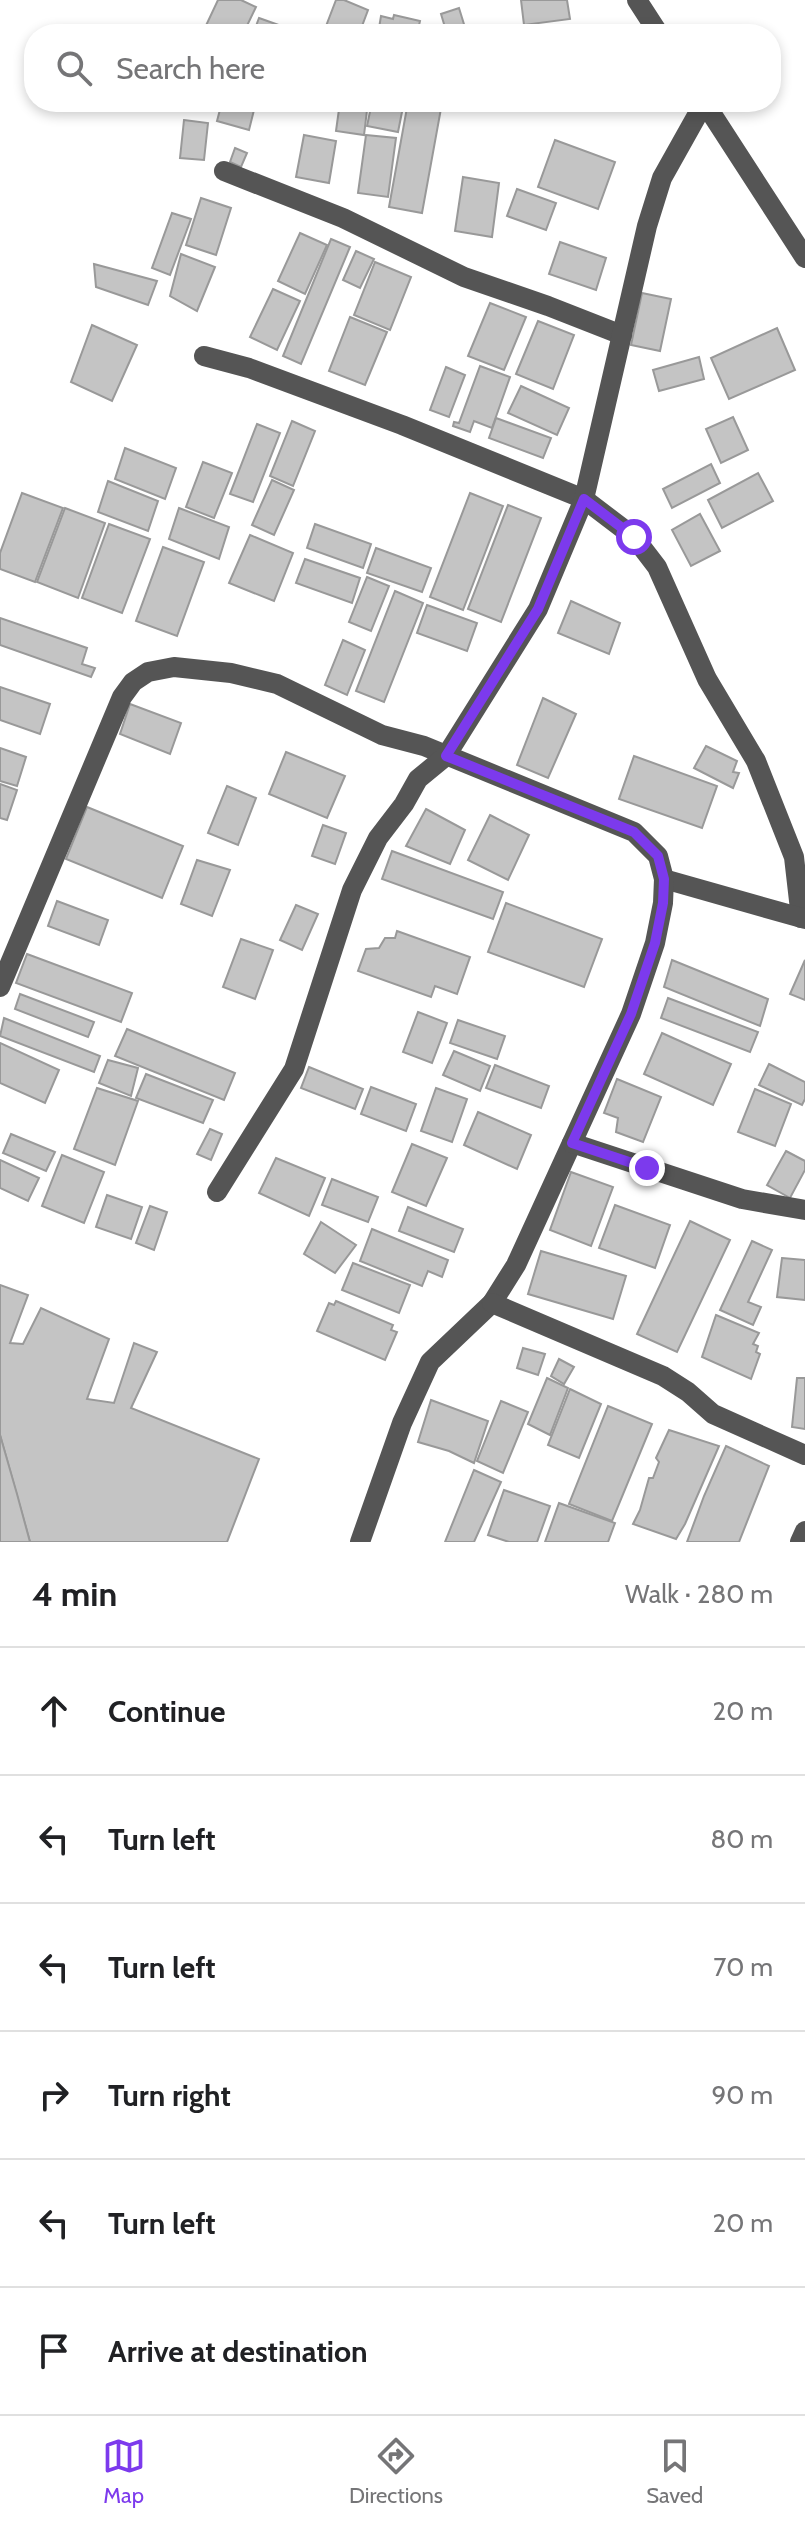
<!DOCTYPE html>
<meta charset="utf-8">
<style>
:root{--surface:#fff;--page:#f6f6f6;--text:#202124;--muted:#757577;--line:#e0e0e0;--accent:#7c3aed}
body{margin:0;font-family:Cabin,sans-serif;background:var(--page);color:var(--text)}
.stop{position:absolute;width:24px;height:24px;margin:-18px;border:6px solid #7c3aed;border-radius:50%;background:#fff}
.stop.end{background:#7c3aed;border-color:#fff;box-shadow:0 2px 8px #0008}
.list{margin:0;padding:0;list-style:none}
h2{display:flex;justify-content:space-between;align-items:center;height:104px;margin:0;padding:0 32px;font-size:34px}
h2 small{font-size:26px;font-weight:400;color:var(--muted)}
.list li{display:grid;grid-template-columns:52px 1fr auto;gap:24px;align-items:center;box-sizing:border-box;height:128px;padding:0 32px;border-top:2px solid var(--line)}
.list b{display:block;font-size:30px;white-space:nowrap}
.list em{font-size:26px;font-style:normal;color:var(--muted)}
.icon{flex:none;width:44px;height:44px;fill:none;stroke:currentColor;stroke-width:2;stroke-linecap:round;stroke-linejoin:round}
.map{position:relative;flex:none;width:805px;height:1542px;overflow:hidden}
.search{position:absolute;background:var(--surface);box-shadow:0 4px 12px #0003;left:24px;right:24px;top:24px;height:88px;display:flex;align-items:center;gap:20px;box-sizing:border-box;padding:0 28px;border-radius:32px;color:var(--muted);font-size:30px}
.sheet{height:872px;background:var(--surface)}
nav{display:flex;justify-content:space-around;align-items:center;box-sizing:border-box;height:112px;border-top:2px solid var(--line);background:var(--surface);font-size:22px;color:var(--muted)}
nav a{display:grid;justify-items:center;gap:4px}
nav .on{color:var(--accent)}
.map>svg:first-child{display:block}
</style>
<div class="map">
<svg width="805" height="1542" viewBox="0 0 805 1542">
<rect width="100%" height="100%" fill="#fff"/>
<g fill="#c4c4c4" stroke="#999" stroke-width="2">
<polygon points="218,0 241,0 256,7 243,34 202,34"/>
<polygon points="336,0 344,0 368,10 359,34 323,34"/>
<polygon points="521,0 567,0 570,19 524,25"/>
<polygon points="459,8 467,34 447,34 441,14"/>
<polygon points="394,15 420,21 417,34 378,34 381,16 393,19"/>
<polygon points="259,18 301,33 300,34 253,34"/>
<polygon points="222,102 256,102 249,130 217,121"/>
<polygon points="340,102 368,102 364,135 336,131"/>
<polygon points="372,102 404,102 398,132 367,126"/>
<polygon points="408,102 442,103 422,213 389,207"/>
<polygon points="184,120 208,123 204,160 180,158"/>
<polygon points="304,135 336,141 329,183 296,177"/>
<polygon points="366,135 396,138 388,197 358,193"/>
<polygon points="555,140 615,162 598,209 538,187"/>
<polygon points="235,148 247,153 241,167 230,162"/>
<polygon points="463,177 499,183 492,237 455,231"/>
<polygon points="517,189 556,203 546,230 507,216"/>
<polygon points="201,198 231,208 216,255 186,245"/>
<polygon points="172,213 191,219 170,275 152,268"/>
<polygon points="300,233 327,245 305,294 278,281"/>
<polygon points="331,239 350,247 301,364 283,356"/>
<polygon points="560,242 606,258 596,290 549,274"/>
<polygon points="356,251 374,259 360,288 343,280"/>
<polygon points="181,254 215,267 197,311 170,296"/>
<polygon points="375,262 411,277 390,330 354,315"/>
<polygon points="94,264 157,281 148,305 96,287"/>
<polygon points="273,289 300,301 277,350 250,337"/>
<polygon points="642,293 671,299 660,351 631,345"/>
<polygon points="490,303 526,317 504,370 468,356"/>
<polygon points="350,317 387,332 365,385 329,371"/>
<polygon points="538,321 574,335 553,389 516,374"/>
<polygon points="92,325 137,345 112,401 71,382"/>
<polygon points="777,328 795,370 729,399 711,358"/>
<polygon points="699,357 704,379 659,391 653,370"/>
<polygon points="480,366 510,377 492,428 474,421 470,432 453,426 454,422 459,423"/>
<polygon points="446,367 465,375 449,417 430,410"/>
<polygon points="521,386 569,408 557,435 508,413"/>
<polygon points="733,417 748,450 721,463 706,429"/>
<polygon points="496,418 551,438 543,458 489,438"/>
<polygon points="292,421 315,431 293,486 270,476"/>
<polygon points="257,424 280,433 253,502 230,494"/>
<polygon points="125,448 176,468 165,499 115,479"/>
<polygon points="203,462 232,473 214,518 186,507"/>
<polygon points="711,464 720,483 672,508 663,489"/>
<polygon points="758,473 773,501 722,528 708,500"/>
<polygon points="272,480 294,490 274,535 252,525"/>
<polygon points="108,481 158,501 148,531 98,512"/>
<polygon points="22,493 63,508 35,582 0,569 0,553"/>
<polygon points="470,493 503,506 463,610 430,597"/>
<polygon points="508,505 541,518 501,622 468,609"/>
<polygon points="65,508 105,523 78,598 37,582"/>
<polygon points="179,508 229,527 219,559 169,539"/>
<polygon points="700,514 720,551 691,566 672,530"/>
<polygon points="109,524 150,539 122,613 82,598"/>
<polygon points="315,524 371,544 363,568 307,548"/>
<polygon points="250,535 293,553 274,601 229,583"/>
<polygon points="163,547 204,562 177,636 136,621"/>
<polygon points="376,548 431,568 422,592 367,573"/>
<polygon points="305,559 360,578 352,603 296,583"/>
<polygon points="367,577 389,586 371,631 349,622"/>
<polygon points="395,591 423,603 384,702 356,691"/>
<polygon points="571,601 620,623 609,654 558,633"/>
<polygon points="427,605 477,623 467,651 417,633"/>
<polygon points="0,618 87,648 82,664 95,668 91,677 0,645"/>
<polygon points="343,640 365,650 347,695 325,685"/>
<polygon points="0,687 50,704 40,734 0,720"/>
<polygon points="543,698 576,714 548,778 517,765"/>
<polygon points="130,704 181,723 170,754 120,734"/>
<polygon points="706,746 737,761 733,772 739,773 733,788 694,768"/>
<polygon points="0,748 26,757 17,786 0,781"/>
<polygon points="286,752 345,776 327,818 269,794"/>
<polygon points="634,756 717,786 702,828 619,799"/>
<polygon points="0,784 17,790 7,820 0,818"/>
<polygon points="227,786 256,798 238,845 208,833"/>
<polygon points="87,807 183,846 162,898 66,859"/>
<polygon points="426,809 465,830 450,864 406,846"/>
<polygon points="490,815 529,835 508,880 468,860"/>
<polygon points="323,825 346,833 335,864 312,856"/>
<polygon points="392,851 503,892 493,919 382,879"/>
<polygon points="197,860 230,870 212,916 181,904"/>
<polygon points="57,901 108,920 99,945 48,926"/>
<polygon points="506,903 602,939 584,987 488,952"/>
<polygon points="296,905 318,914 302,950 280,940"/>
<polygon points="397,931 470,957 457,994 435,986 431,997 358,971 366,949 379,948 385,938 395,938"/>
<polygon points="241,939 273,950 255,999 223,987"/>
<polygon points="27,954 132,993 121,1022 16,983"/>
<polygon points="672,960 768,999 760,1026 664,987"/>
<polygon points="805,960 805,1000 790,994"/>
<polygon points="20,994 94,1022 88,1037 15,1009"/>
<polygon points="668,998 758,1032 750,1052 661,1018"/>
<polygon points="418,1012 447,1023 432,1063 403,1052"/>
<polygon points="4,1018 100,1056 94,1072 0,1036"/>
<polygon points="458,1020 505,1036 497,1059 450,1043"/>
<polygon points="127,1029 235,1073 224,1100 115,1056"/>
<polygon points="662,1033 731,1064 713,1105 644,1074"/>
<polygon points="0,1043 59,1070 45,1103 0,1083"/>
<polygon points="454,1051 490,1066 480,1091 443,1075"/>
<polygon points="108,1060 138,1068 131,1096 99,1083"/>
<polygon points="769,1064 805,1082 805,1099 802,1105 759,1085"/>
<polygon points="495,1065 549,1086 541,1108 486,1088"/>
<polygon points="309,1067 363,1089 355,1109 301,1088"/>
<polygon points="146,1074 213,1100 203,1123 136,1098"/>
<polygon points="617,1079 661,1097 643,1142 616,1132 618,1118 604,1113"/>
<polygon points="371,1087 416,1104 406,1131 361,1114"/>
<polygon points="97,1088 138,1101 115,1165 74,1149"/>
<polygon points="436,1088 467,1099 452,1142 421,1131"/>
<polygon points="755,1089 791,1104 775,1146 738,1132"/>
<polygon points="478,1112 531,1135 517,1169 464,1145"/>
<polygon points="210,1129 222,1134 211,1160 197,1154"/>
<polygon points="11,1134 55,1152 46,1171 3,1153"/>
<polygon points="412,1144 447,1158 426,1206 392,1192"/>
<polygon points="786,1151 805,1161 805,1170 790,1198 767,1185"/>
<polygon points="62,1155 104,1172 84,1223 42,1206"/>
<polygon points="276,1158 325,1178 309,1216 259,1193"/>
<polygon points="0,1160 39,1178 28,1201 0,1188"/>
<polygon points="571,1172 613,1187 591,1246 550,1230"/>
<polygon points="332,1179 378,1197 368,1222 322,1205"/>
<polygon points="107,1195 142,1207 131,1239 96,1227"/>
<polygon points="615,1205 670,1225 655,1268 599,1248"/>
<polygon points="150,1206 167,1212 154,1250 136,1243"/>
<polygon points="408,1207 463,1229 454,1252 399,1231"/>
<polygon points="690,1221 730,1240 677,1352 637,1334"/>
<polygon points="321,1222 356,1245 335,1273 304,1254"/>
<polygon points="372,1229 448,1260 442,1277 428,1271 422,1286 360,1261"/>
<polygon points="752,1241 772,1250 748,1302 761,1307 753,1325 720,1310"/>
<polygon points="541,1251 626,1276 613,1319 528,1294"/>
<polygon points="782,1258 805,1260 805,1300 777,1297"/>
<polygon points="353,1263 410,1285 399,1313 342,1290"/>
<polygon points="0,1285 28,1295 10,1343 23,1344 41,1308 109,1339 87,1399 114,1403 134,1343 157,1352 131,1408 259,1459 227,1542 30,1542 0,1435"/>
<polygon points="336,1301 393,1325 391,1330 397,1332 385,1360 317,1331 329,1303 334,1305"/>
<polygon points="716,1315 759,1333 753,1344 758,1346 756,1352 760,1354 751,1379 702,1357"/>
<polygon points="523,1348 545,1354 538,1375 517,1368"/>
<polygon points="559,1359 574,1367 564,1384 551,1376"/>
<polygon points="547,1378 568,1388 550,1435 528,1424"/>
<polygon points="797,1378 805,1378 805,1429 792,1427"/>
<polygon points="570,1389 601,1404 579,1458 548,1445"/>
<polygon points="431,1400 488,1421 474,1463 449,1451 418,1442"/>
<polygon points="501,1401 528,1412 503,1473 477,1461"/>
<polygon points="608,1406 652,1424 612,1521 569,1504"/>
<polygon points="669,1430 719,1446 685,1524 676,1539 633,1524 640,1510 649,1478 653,1478 659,1462 656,1458"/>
<polygon points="0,1435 17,1494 30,1542 0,1542"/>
<polygon points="726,1446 769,1466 739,1542 687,1542 704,1496"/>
<polygon points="474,1470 501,1482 474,1542 445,1542"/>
<polygon points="504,1490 550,1506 537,1542 509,1542 488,1535"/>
<polygon points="559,1503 615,1523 608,1542 545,1542"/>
</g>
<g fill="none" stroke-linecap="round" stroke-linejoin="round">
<g stroke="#555" stroke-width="20">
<polyline points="637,0 659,34"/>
<polyline points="704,102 805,258"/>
<polyline points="224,171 343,218 464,277 548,306 622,335"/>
<polyline points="204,356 249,368 402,425 584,499 634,537 657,567 707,679 756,761 794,857 801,918"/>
<polyline points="664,879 805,919"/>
<polyline points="0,987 122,697 133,682 148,672 174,667 231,673 277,684 382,735 424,746 634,832 658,856 664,879 663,903 655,943 631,1014 516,1265 492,1303 430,1362 402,1423 360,1542"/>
<polyline points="572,1143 742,1199 805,1210"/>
<polyline points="217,1192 294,1069 352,890 378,838 404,804 418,779 446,756 538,609 584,499 647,226 662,178 704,103"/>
<polyline points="492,1303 663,1376 688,1392 713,1414 805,1455"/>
<polyline points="800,1542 805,1531"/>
</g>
</g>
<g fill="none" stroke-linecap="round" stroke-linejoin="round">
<polyline stroke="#7c3aed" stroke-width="10" points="634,537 584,499 538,609 446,756 634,832 658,856 664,879 663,903 655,943 631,1014 572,1143 647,1168"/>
</g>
</svg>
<div class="stop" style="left:634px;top:537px"></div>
<div class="stop end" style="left:647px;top:1168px"></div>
<div class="search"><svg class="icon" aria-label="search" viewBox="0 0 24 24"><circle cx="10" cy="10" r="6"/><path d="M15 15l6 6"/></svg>Search here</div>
</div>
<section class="sheet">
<h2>4 min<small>Walk · 280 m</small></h2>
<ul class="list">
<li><svg class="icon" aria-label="ahead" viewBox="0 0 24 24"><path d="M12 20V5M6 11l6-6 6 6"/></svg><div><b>Continue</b></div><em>20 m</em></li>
<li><svg class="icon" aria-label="left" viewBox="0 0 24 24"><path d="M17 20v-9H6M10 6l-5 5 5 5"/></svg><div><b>Turn left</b></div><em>80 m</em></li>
<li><svg class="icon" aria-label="left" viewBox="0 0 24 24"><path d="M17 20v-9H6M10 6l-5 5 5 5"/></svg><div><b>Turn left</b></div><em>70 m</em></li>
<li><svg class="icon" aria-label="right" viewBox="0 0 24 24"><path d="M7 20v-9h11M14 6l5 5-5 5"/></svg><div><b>Turn right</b></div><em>90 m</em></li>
<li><svg class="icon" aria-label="left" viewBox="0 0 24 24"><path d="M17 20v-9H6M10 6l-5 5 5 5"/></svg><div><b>Turn left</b></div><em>20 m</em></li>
<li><svg class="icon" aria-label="arrive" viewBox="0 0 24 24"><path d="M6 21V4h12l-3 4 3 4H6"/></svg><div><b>Arrive at destination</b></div></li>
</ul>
</section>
<nav>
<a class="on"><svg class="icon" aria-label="map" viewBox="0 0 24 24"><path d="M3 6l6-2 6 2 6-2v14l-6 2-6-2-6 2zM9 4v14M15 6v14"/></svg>Map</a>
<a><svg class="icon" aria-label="directions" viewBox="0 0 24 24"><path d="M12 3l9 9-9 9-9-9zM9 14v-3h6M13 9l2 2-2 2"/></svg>Directions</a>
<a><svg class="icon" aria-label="saved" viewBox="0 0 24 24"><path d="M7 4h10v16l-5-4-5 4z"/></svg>Saved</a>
</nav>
